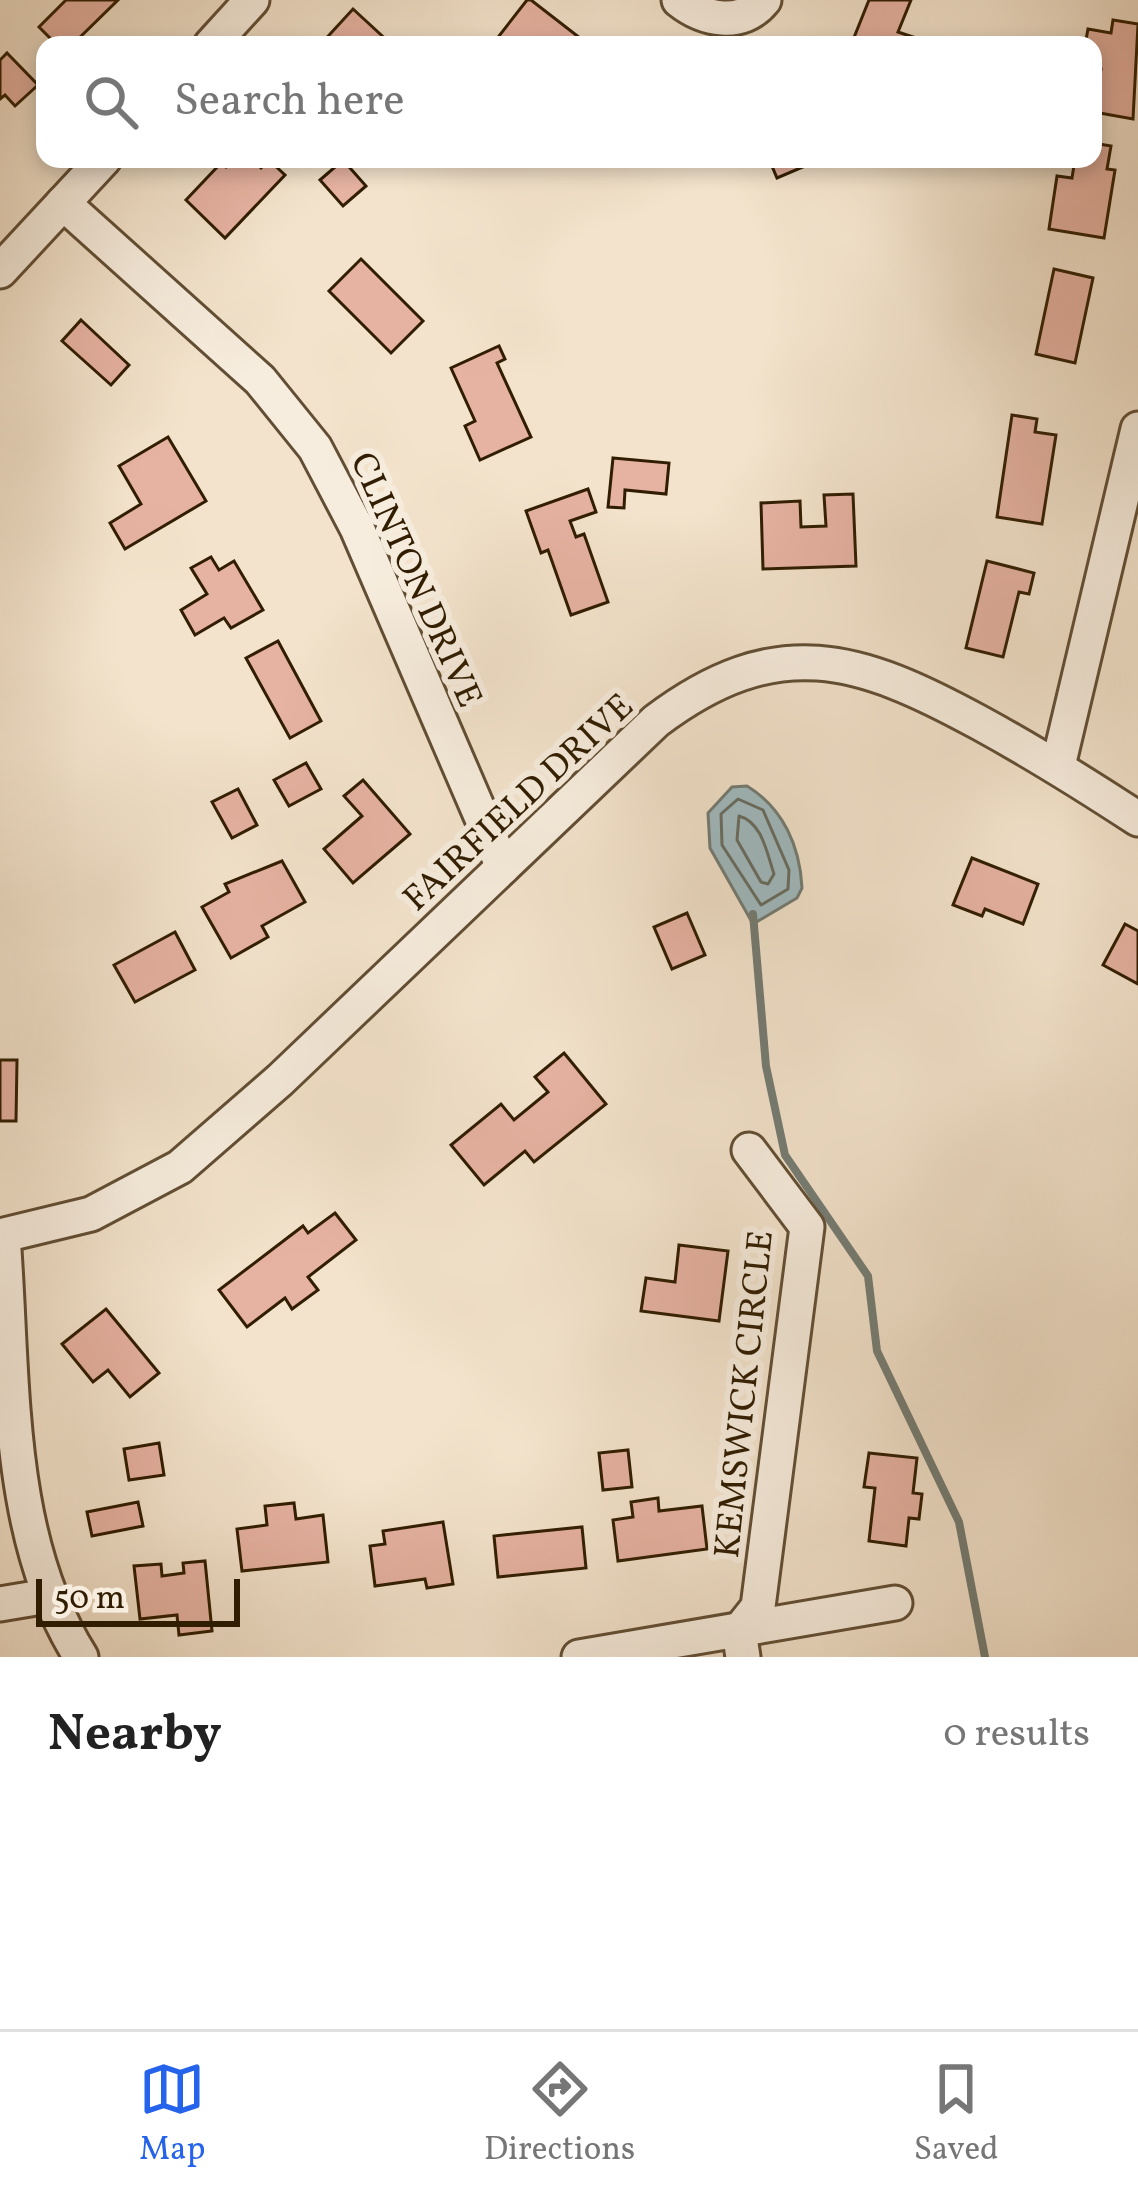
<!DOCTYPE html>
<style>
:root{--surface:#fff;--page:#f6f6f6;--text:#222;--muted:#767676;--line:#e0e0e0;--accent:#2563eb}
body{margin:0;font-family:Vollkorn,serif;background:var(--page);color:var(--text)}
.scale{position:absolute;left:36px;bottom:30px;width:204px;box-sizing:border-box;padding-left:12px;border:6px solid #311d01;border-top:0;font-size:33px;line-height:42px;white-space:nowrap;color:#311d01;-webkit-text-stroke:9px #f7edde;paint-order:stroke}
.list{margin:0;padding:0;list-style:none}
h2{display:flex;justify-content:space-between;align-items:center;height:156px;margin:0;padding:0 48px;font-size:51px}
h2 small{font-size:39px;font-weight:400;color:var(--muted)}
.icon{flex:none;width:66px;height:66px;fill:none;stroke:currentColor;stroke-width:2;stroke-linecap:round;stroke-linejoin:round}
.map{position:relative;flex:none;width:1138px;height:1657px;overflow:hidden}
.search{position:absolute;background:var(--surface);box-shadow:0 6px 18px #0003;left:36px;right:36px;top:36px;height:132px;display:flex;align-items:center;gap:30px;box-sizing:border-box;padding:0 42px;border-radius:24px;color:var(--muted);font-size:45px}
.sheet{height:372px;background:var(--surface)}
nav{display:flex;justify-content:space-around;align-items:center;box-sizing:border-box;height:168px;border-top:3px solid var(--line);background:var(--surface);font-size:33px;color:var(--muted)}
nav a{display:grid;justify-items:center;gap:6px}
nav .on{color:var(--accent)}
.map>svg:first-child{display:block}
</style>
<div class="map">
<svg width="1138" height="1657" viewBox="0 0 1138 1657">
<rect width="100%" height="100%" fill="#f3e3cc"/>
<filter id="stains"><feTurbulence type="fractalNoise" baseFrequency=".00167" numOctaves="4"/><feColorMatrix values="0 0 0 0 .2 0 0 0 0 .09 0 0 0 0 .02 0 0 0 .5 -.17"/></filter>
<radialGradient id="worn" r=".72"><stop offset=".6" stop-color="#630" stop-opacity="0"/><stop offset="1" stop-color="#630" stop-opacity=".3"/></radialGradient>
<path fill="#a0bbc1" stroke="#747c74" stroke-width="3" d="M747 786C783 808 800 846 802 888L797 898 753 924 710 848 708 813 732 787Z"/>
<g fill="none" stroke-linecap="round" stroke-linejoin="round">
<g stroke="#686c61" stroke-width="3">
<polygon points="738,799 763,810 789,870 788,889 761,905 722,845 721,814"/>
<path d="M739 816C762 822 767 853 774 874L768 884 761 882 737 840Z"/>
</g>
<polyline stroke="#747c74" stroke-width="8" points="753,914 766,1066 785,1155 868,1276 877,1351 959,1522 985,1657"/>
</g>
<g fill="#e6b2a2" stroke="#311d01" stroke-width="3">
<polygon points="66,0 118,0 72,45 57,45 39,27"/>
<polygon points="527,0 531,0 589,45 492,45"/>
<polygon points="869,0 911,0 898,32 913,37 910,45 851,45"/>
<polygon points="353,9 392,45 320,45"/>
<polygon points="1113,20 1138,24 1133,119 1094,112 1101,69 1093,68 1093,45 1085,45 1088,29 1111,33"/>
<polygon points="7,53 38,85 15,106 5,95 0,99 0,60"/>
<polygon points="1093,143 1111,146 1107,169 1115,170 1104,238 1049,229 1057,176 1072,178 1075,159 1093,159"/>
<polygon points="234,159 252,159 261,168 269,160 285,175 225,238 186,200 221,163 226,167"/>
<polygon points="769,159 800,159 803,167 777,178"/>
<polygon points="343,160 366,186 343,206 320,180"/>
<polygon points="361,259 423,321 391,353 329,291"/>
<polygon points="1054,269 1093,278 1075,363 1036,354"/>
<polygon points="81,320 129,365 111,385 62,341"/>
<polygon points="499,346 505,359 497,363 531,437 480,460 465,426 475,421 451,368"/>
<polygon points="1012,415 1037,419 1035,432 1056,435 1042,524 997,517"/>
<polygon points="168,437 206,501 125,549 110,523 141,504 119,466"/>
<polygon points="613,458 669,463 666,494 625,490 624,508 608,507"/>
<polygon points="588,489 596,512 570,521 576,537 584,534 608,602 571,615 548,550 541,553 526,511"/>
<polygon points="853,494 856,566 763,569 761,503 800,501 801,527 826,526 824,495"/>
<polygon points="211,557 219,570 234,561 263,610 231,628 224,618 195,635 181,610 207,594 191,568"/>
<polygon points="987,561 1034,573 1029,594 1019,592 1003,657 966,648"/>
<polygon points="278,641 321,721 290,738 246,658"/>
<polygon points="306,763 321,789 289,806 274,780"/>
<polygon points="363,780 410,834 353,883 324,849 362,816 344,796"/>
<polygon points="238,789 257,825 232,838 212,802"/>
<polygon points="972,858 1038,884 1023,924 985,909 982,916 953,905"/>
<polygon points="282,861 305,902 262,926 268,937 231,958 202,907 229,892 225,884"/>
<polygon points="687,913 705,955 672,969 654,927"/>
<polygon points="1125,924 1138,931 1138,984 1103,965"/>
<polygon points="175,932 195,970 135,1002 114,965"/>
<polygon points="564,1053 606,1104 534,1162 525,1151 484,1185 451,1145 501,1104 514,1120 548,1092 535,1077"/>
<polygon points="0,1060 17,1060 16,1121 0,1121"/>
<polygon points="335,1213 356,1240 308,1277 318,1290 292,1309 285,1298 247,1327 219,1290 303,1226 308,1233"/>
<polygon points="679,1245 728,1251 719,1321 641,1311 646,1278 675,1282"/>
<polygon points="106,1309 159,1373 130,1397 108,1370 93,1382 62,1344"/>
<polygon points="159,1443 164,1475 129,1480 124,1449"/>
<polygon points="628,1450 632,1487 603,1490 599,1453"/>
<polygon points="869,1453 917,1458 913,1493 922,1494 919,1519 909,1518 906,1546 869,1541 875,1488 864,1487"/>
<polygon points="658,1498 659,1511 702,1506 707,1549 618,1561 613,1520 633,1517 631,1502"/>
<polygon points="138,1502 143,1526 92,1536 87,1512"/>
<polygon points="294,1503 296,1519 323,1515 328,1562 242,1571 237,1529 267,1525 265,1506"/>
<polygon points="443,1522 453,1584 427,1588 425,1579 375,1586 370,1546 385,1544 383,1531"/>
<polygon points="582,1527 586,1568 498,1577 494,1536"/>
<polygon points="205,1561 212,1631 179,1635 177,1615 140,1619 134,1566 161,1564 162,1576 184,1573 183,1563"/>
</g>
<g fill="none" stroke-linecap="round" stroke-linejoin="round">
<defs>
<g id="minor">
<path d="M679 0C704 20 742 28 764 0"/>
<polyline points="211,45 252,0"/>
<polyline points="63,203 260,380 315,448 357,528 503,867"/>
<polyline points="0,271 104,159"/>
<polyline points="1058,766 1138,429"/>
<path d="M0 1236 91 1214 180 1167 280 1080 656 721C777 630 859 657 980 723 1035 753 1086 785 1138 819"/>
<path d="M3 1236C14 1375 4 1536 81 1657"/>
<polyline points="0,1604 48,1596"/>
<polyline points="579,1657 895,1603"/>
<polyline points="743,1657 739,1631 758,1607 807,1227 749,1150"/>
</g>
</defs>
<use href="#minor" stroke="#624e34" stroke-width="39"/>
<use href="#minor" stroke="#f7edde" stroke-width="33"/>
</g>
<g text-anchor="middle" stroke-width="12" stroke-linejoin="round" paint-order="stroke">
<g font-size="36" fill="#311d01" stroke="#f7edde">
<text transform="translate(418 579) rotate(66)" y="13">CLINTON DRIVE</text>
<text transform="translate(517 801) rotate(-43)" y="13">FAIRFIELD DRIVE</text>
<text transform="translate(742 1394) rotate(-84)" y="13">KEMSWICK CIRCLE</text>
</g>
</g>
<rect width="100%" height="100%" filter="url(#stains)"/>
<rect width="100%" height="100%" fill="url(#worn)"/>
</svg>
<div class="scale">50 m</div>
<div class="search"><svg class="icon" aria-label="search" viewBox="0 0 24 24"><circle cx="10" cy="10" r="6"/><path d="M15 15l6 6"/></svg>Search here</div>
</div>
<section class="sheet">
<h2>Nearby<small>0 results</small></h2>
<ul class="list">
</ul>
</section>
<nav>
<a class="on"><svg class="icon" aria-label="map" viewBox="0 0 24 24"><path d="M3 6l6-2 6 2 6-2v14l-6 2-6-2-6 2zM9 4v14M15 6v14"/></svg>Map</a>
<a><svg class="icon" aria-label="directions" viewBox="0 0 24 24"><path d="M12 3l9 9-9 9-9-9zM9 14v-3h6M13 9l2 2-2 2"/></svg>Directions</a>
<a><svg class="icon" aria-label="saved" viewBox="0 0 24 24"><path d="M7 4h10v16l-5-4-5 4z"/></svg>Saved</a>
</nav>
